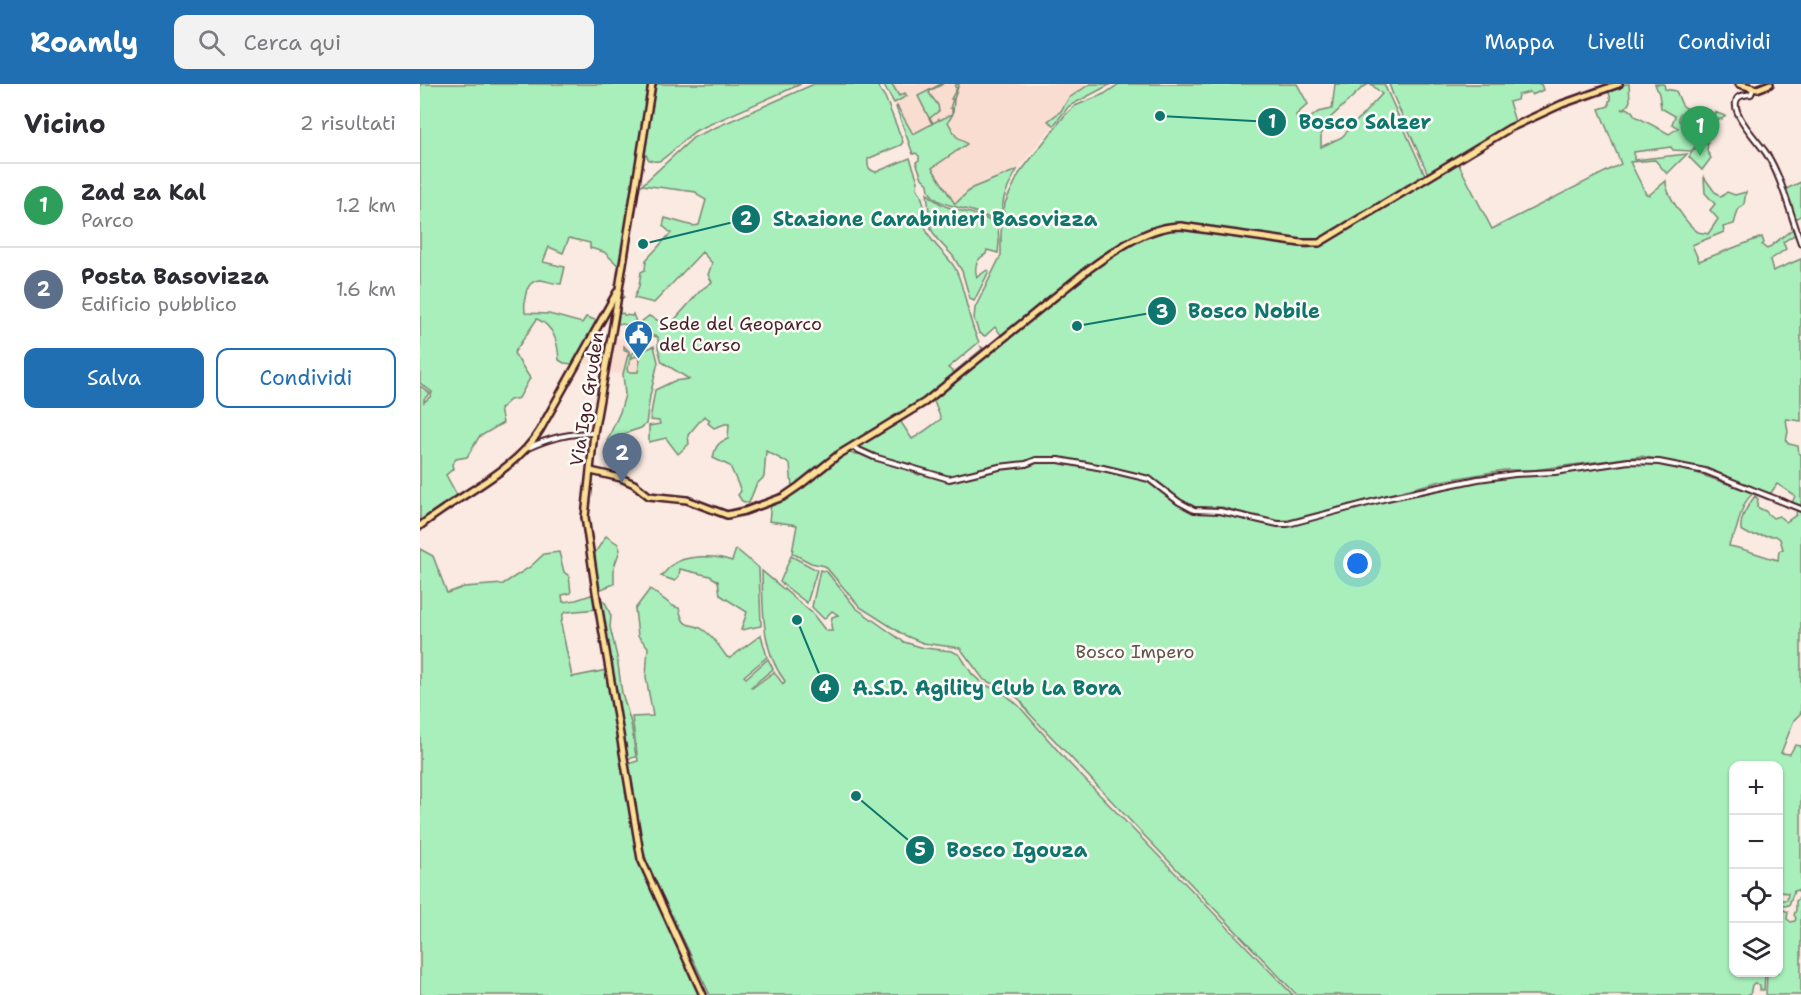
<!DOCTYPE html>
<html lang="it">
<meta charset="utf-8">
<style>
:root{--surface:#fff;--page:#f2f2f3;--text:#2b2b33;--muted:#7c7c81;--line:#e1e1e2;--accent:#1f6fb2}
body{margin:0;font-family:"Shantell Sans",sans-serif;background:var(--page);color:var(--text)}
.controls{position:absolute;right:18px;bottom:18px;display:grid;overflow:hidden;border-radius:12px;box-shadow:0 2px 4px #0004}
.controls button{width:54px;height:54px;display:grid;place-items:center;padding:0;border:0;border-bottom:2px solid var(--line);background:var(--surface);color:var(--text);font:30px sans-serif}
.you{position:absolute;left:938px;top:480px;width:21px;height:21px;margin:-15px;border:4px solid #fff;border-radius:50%;background:#1a73e8;box-shadow:0 0 0 9px #1a73e833}
.badge{display:grid;place-items:center;width:39px;height:39px;border-radius:50%;background:var(--accent);color:#fff;font-size:20px;font-weight:700}
.pin{position:absolute;translate:-50% -50px;filter:drop-shadow(0 2px 3px #0008)}
.pin::after{content:'';position:absolute;top:32px;width:21px;height:18px;background:inherit;clip-path:polygon(0 0,100% 0,50% 100%)}
.list{margin:0;padding:0;list-style:none}
h2{display:flex;justify-content:space-between;align-items:center;height:78px;margin:0;padding:0 24px;font-size:26px}
h2 small{font-size:20px;font-weight:400;color:var(--muted)}
.list li{display:grid;grid-template-columns:39px 1fr auto;gap:18px;align-items:center;box-sizing:border-box;height:84px;padding:0 24px;border-top:2px solid var(--line)}
.list b{display:block;font-size:22px;white-space:nowrap}
.list p{margin:0;font-size:20px;white-space:nowrap;color:var(--muted)}
.list em{font-size:20px;font-style:normal;color:var(--muted)}
.actions{display:flex;gap:12px;padding:18px 24px}
.actions a{flex:1;padding:14px 0;border:2px solid var(--accent);border-radius:12px;text-align:center;font-size:21px;color:var(--accent)}
.actions .main{background:var(--accent);color:#fff}
.icon{flex:none;width:33px;height:33px;fill:none;stroke:currentColor;stroke-width:2;stroke-linecap:round;stroke-linejoin:round}
.map{position:relative;flex:none;width:1381px;height:911px;overflow:hidden}
header{display:flex;align-items:center;gap:36px;box-sizing:border-box;height:84px;padding:0 30px;background:var(--accent);color:#fff}
header strong{font-size:28px}
nav{display:flex;gap:33px;margin-inline-start:auto;font-size:21px}
.search{width:420px;height:54px;background:var(--page);display:flex;align-items:center;gap:15px;box-sizing:border-box;padding:0 21px;border-radius:12px;color:var(--muted);font-size:22px}
main{display:flex}
aside{flex:1;background:var(--surface)}
.map>svg:first-child{display:block}
</style>
<header>
<strong>Roamly</strong>
<div class="search"><svg class="icon" aria-label="search" viewBox="0 0 24 24"><circle cx="10" cy="10" r="6"/><path d="M15 15l6 6"/></svg>Cerca qui</div>
<nav><a>Mappa</a><a>Livelli</a><a>Condividi</a></nav>
</header>
<main>
<aside>
<h2>Vicino<small>2 risultati</small></h2>
<ul class="list">
<li><span class="badge" style="background:#2e9e5b">1</span><div><b>Zad za Kal</b><p>Parco</p></div><em>1.2 km</em></li>
<li><span class="badge" style="background:#5c6f8a">2</span><div><b>Posta Basovizza</b><p>Edificio pubblico</p></div><em>1.6 km</em></li>
</ul>
<div class="actions"><a class="main">Salva</a><a>Condividi</a></div>
</aside>
<div class="map">
<svg width="1381" height="911" viewBox="0 0 1381 911">
<rect width="100%" height="100%" fill="#fbeae1"/>
<filter id="ink" filterUnits="userSpaceOnUse"><feTurbulence type="fractalNoise" baseFrequency=".0167" numOctaves="2"/><feDisplacementMap in="SourceGraphic" scale="12" xChannelSelector="R" yChannelSelector="G"/><feConvolveMatrix kernelMatrix="1 2 1 2 8 2 1 2 1" color-interpolation-filters="sRGB"/></filter>
<g filter="url(#ink)">
<g fill="#faddd1">
<polygon points="472,0 670,0 649,14 641,27 629,36 634,41 597,86 552,104 535,120 512,84 547,59 536,52 527,38 530,33 493,50 477,22 474,19 487,12 478,12"/>
<polygon points="194,253 215,256 214,265 223,266 227,262 227,266 220,291 189,289"/>
<polygon points="166,269 186,271 184,282 160,279"/>
</g>
<g fill="#a8efbb" stroke="#798773" stroke-width="1.5">
<path d="M0 0H230L201 184 184 168 170 164V159L149 154 143 169 129 163 123 178 145 183 141 200C134 200 128 197 121 196 104 196 104 217 105 229L129 230 162 239 166 233 178 237 153 280 144 279 139 276C138 259 134 242 117 235L94 269 110 294 99 314 90 316 80 325 83 339 59 353 47 373 36 375 32 380 33 385 26 391 38 413 0 440V302L10 309 4 315V318L11 312 12 308 0 299Z"/>
<path d="M235 0H381L277 46C265 53 249 73 239 77 234 78 233 77 229 76L225 69Z"/>
<path d="M394 0H456L465 13 483 58 481 61 452 73 448 75C447 83 449 86 456 88L490 74 498 97 497 104C509 122 500 128 506 145 511 161 529 171 536 186 547 210 547 236 559 258L528 284 534 288 562 265 561 263 564 265V268L509 312 412 372 372 404 370 380 346 367 344 393 336 401 329 419 322 417 318 411 321 407 310 382 293 374C295 363 298 358 308 355L309 340H305L294 344 288 339 290 336 284 332 268 351 269 360 258 370 246 354 229 358V342L240 340 239 337 230 336 235 306 254 297 269 295 242 278 238 264V253C229 252 224 246 221 238L229 232 249 242 281 206 292 198 288 191 292 179 282 168 234 219 214 214 219 202 221 188 225 186 226 176 251 149 243 142 245 134 273 142 279 141 286 116 279 112 276 108 222 101 274 53Z"/>
<polygon points="463,0 472,0 479,12 485,9 487,12 474,19"/>
<path d="M521 0H523L511 6 509 9 518 21 519 27 510 34 513 39 519 36 518 34 520 36 532 30V24H530L533 15H531L537 4 535 3 536 0H539L534 15 533 30 528 38 536 52 547 60 512 84 535 120 552 104 597 86C592 95 587 104 584 114 582 122 582 132 577 138 570 135 563 130 555 128 540 122 508 122 508 100L502 94 496 78 499 76V72L496 69 493 70 476 23 477 22 493 50 512 40 498 12Z"/>
<polygon points="670,0 691,0 649,22 634,41 628,37 641,27 649,14"/>
<polygon points="699,0 877,0 888,20 876,31 881,47 896,45 889,35 898,28 912,25 915,0 949,0 943,3 904,40 901,49 901,63 922,53 962,10 951,0 964,0 1005,91 915,147 901,156 889,158 755,140 691,167 583,253 575,243 565,252 559,249 554,235 555,224 581,171 581,149 585,119 599,90 645,31 655,22 684,10"/>
<polygon points="969,0 1121,0 1123,6 1112,11 1110,8 1098,11 1097,16 1089,18 1095,38 1008,90 973,11"/>
<path d="M1206 0H1209L1210 17 1208 21 1201 26 1207 24 1212 27 1215 32 1249 50 1258 44 1252 40 1255 32 1241 24 1239 10 1235 0H1244L1245 5 1256 7 1262 21 1267 25 1259 31V37L1271 40C1278 32 1284 34 1294 34L1295 28 1305 32 1302 35H1299L1294 38 1289 35 1273 46 1271 50 1276 62 1271 67 1253 66 1251 63 1214 68V76L1267 70 1247 90 1235 76 1210 78 1226 110 1229 111 1246 97C1245 109 1267 141 1278 148 1281 149 1285 149 1288 150L1298 135 1290 126 1295 120 1285 109 1284 93 1294 107 1301 113 1307 108 1315 111 1326 108 1324 120 1318 126 1314 140 1303 143 1304 148 1272 161 1279 177 1342 153 1344 159 1342 161 1347 165 1374 144 1376 150 1363 158 1366 165 1350 176 1353 187 1381 175V337L1366 335 1368 348 1366 357 1369 360 1378 362 1379 370H1381V423L1372 419 1375 412 1357 400 1351 409 1344 408 1304 391 1281 384 1221 372 1113 386H1084L1021 397 869 436 852 437 802 423H775L754 412 727 392 639 374 614 375 606 378 576 382 532 393 507 387 491 380 462 373 436 362 479 335 492 355C503 349 511 342 521 335L513 315C540 294 566 273 592 252 639 214 701 147 763 144L887 164 901 162 1037 77 1072 145 1201 80 1179 25 1189 22V17L1191 16 1188 5Z"/>
<path d="M1288 58 1287 67 1291 74 1282 86 1269 73C1272 65 1281 62 1288 58Z"/>
<polygon points="1381,98 1381,131 1375,136 1364,106"/>
<path d="M507 109C529 133 555 122 578 143L579 158 578 169 567 166 566 170C556 175 554 184 557 193L567 186 569 187 554 217 550 215 542 187 533 172 517 155 511 145Z"/>
<polygon points="203,210 204,213 201,215 200,229 199,230 203,229 204,231 212,232 213,230 218,243 196,239 200,215"/>
<path d="M204 262C212 269 212 277 207 285L208 288H218L220 275 216 272 212 274V270L214 268H220L234 262 238 278 230 312 226 340 221 344 203 350 196 360 187 357 200 328 205 311 203 290 209 267 204 266Z"/>
<path d="M426 369 448 371 493 384 496 390 499 391 505 389 529 396 621 378 637 377 678 384 728 397 759 421 775 428 800 429 848 441H871L1026 402 1077 394 1122 391 1221 378 1259 383 1334 409C1321 418 1320 436 1315 449 1312 455 1309 456 1309 462 1326 465 1341 472 1358 476L1359 467 1363 465 1360 455 1356 452 1330 451 1321 446C1320 433 1327 423 1335 412L1338 415 1337 423 1347 428V429L1353 434 1359 432 1366 438 1376 431 1377 425 1381 427V629L1374 636 1361 669 1370 670 1375 661 1381 662V810L1377 806 1374 807 1369 821 1359 823V816H1367L1368 809 1359 808 1358 682H1314V888L1345 889 1344 906H1340V901L1334 899 1332 901 1330 911H877L719 746 608 628 601 617 591 608 564 596 540 564 503 559 484 551 440 523 405 482 391 479 372 469 377 441 349 437 351 420 371 410Z"/>
<polygon points="186,452 198,460 200,466 194,483 194,500 179,506 173,472"/>
<polygon points="0,465 13,472 27,509 44,503 83,500 110,483 124,470 139,468 144,488 149,492 151,509 142,511 143,518 156,516 174,510 177,525 146,528 143,530 141,540 152,593 187,586 218,769 281,911 0,911"/>
<path d="M316 465 339 484 341 542 321 546 327 528 300 511 298 497 290 492 260 485 259 492 255 497 241 492C245 489 247 485 251 482 264 470 297 471 312 477Z"/>
<polygon points="371,472 397,486 387,519 360,498"/>
<path d="M400 486 407 488 436 524 484 558 504 564 532 567 540 571 552 590 562 599 586 611 599 622 646 676 873 911H290L229 784 224 769 207 680 218 677 212 633 233 632 226 593 228 563 218 552 215 525 230 505 253 522 259 524C265 550 270 535 285 547 294 553 300 564 307 573L310 574 341 551 347 573 324 592 326 594 348 575 353 585 331 603 332 604 354 588 363 600 365 597C341 567 343 523 342 487L392 529 406 547H412L411 541 412 533 418 531 412 527 404 535 392 523Z"/>
<polygon points="180,514 186,520 191,532 190,543 197,573 202,609 211,639 216,673 206,675"/>
<polygon points="1381,812 1381,911 1346,911 1347,889 1358,888 1359,837 1361,835 1362,828 1364,826 1368,828 1367,835 1371,838 1375,837 1376,834 1374,831 1376,826 1376,817"/>
</g>
<g fill="none" stroke-linecap="round" stroke-linejoin="round">
<defs>
<g id="minor">
<path d="M1333 5 1331 10C1325 11 1317 11 1316 18 1313 32 1338 57 1346 69 1361 91 1371 132 1381 159"/>
<polyline points="432,363 454,373 529,395 579,383 606,380 616,376 639,376 683,384 729,395 759,418 774,426 800,427 858,440 868,440 967,414 1058,395 1095,390 1135,388 1209,377 1239,378 1285,387 1381,425"/>
<path d="M108 364C129 354 151 349 174 349"/>
</g>
<g id="major">
<polyline points="232,0 193,242 174,349 165,433 176,508 221,775 283,911"/>
<polyline points="1319,0 1337,5 1350,0"/>
<path d="M171 387 201 394 214 400 229 412 267 416 307 431 325 427 363 413 379 402 418 371 505 318 669 185C695 166 728 142 761 142L881 159H899L1090 44 1142 20 1199 0"/>
<path d="M0 442C37 412 96 387 120 346L197 208"/>
</g>
</defs>
<use href="#minor" stroke="#4a1f2b" stroke-width="8"/>
<use href="#major" stroke="#4a1f2b" stroke-width="10"/>
<use href="#minor" stroke="#fdfcf7" stroke-width="4"/>
<use href="#major" stroke="#fadf96" stroke-width="5"/>
</g>
</g>
<defs>
<symbol id="civic-pin" viewBox="-11 -11 22 30"><path d="M0 17L-7.5 6A9.5 9.5 0 1 1 7.5 6Z" fill="#1f6fb2" stroke="#fdfcf7"/><path d="M-.6-6.5H3V-4.5H.6V-3L4-1V1h2V6H-6V1h2V-1L-.6-3ZM-1.2 2.5V6h2.4V2.5Z" fill="#fff"/></symbol>
</defs>
<g fill-rule="evenodd">
<use href="#civic-pin" x="202" y="234" width="33" height="45"/>
</g>
<g text-anchor="middle" stroke-width="5" stroke-linejoin="round" paint-order="stroke">
<g font-size="18" fill="#4a1f2b" stroke="#fdfcf7" text-anchor="start">
<text x="239" y="246">Sede del Geoparco<tspan x="239" dy="21">del Carso</tspan></text>
</g>
<g font-size="18" fill="#4a1f2b" stroke="#fdfcf7">
<text transform="translate(167 315) rotate(-81)" y="6">Via Igo Gruden</text>
</g>
<g font-size="18" fill="#62534f" stroke="#fdfcf7">
<text x="715" y="574">Bosco Impero</text>
</g>
</g>
<path fill="none" stroke="#0f766e" stroke-width="2" d="M740 32L852 38M223 160L326 135M657 242L742 227M377 536L405 604M436 712L500 766"/>
<g fill="#0f766e" stroke="#fdfcf7" stroke-width="2">
<circle cx="740" cy="32" r="6"/>
<circle cx="223" cy="160" r="6"/>
<circle cx="657" cy="242" r="6"/>
<circle cx="377" cy="536" r="6"/>
<circle cx="436" cy="712" r="6"/>
<circle cx="852" cy="38" r="15"/>
<circle cx="326" cy="135" r="15"/>
<circle cx="742" cy="227" r="15"/>
<circle cx="405" cy="604" r="15"/>
<circle cx="500" cy="766" r="15"/>
</g>
<g font-size="18" text-anchor="middle" font-weight="bold" fill="#fff">
<text x="852" y="44">1</text>
<text x="326" y="141">2</text>
<text x="742" y="234">3</text>
<text x="405" y="610">4</text>
<text x="500" y="772">5</text>
</g>
<g font-size="20" text-anchor="middle" font-weight="bold" fill="#0f766e" stroke="#fdfcf7" stroke-width="5" stroke-linejoin="round" paint-order="stroke">
<text x="945" y="45">Bosco Salzer</text>
<text x="515" y="142">Stazione Carabinieri Basovizza</text>
<text x="834" y="234">Bosco Nobile</text>
<text x="567" y="611">A.S.D. Agility Club La Bora</text>
<text x="597" y="773">Bosco Igouza</text>
</g>
</svg>
<div class="controls">
<button>+</button>
<button>−</button>
<button><svg class="icon" aria-label="locate" viewBox="0 0 24 24"><circle cx="12" cy="12" r="6"/><path d="M12 2v4M12 18v4M2 12h4M18 12h4"/></svg></button>
<button><svg class="icon" aria-label="layers" viewBox="0 0 24 24"><path d="M12 4l9 5-9 5-9-5zM3 14l9 5 9-5"/></svg></button>
</div>
<div class="you"></div>
<div class="pin badge" style="left:1280px;top:72px;background:#2e9e5b">1</div>
<div class="pin badge" style="left:202px;top:399px;background:#5c6f8a">2</div>
</div>
</main>
